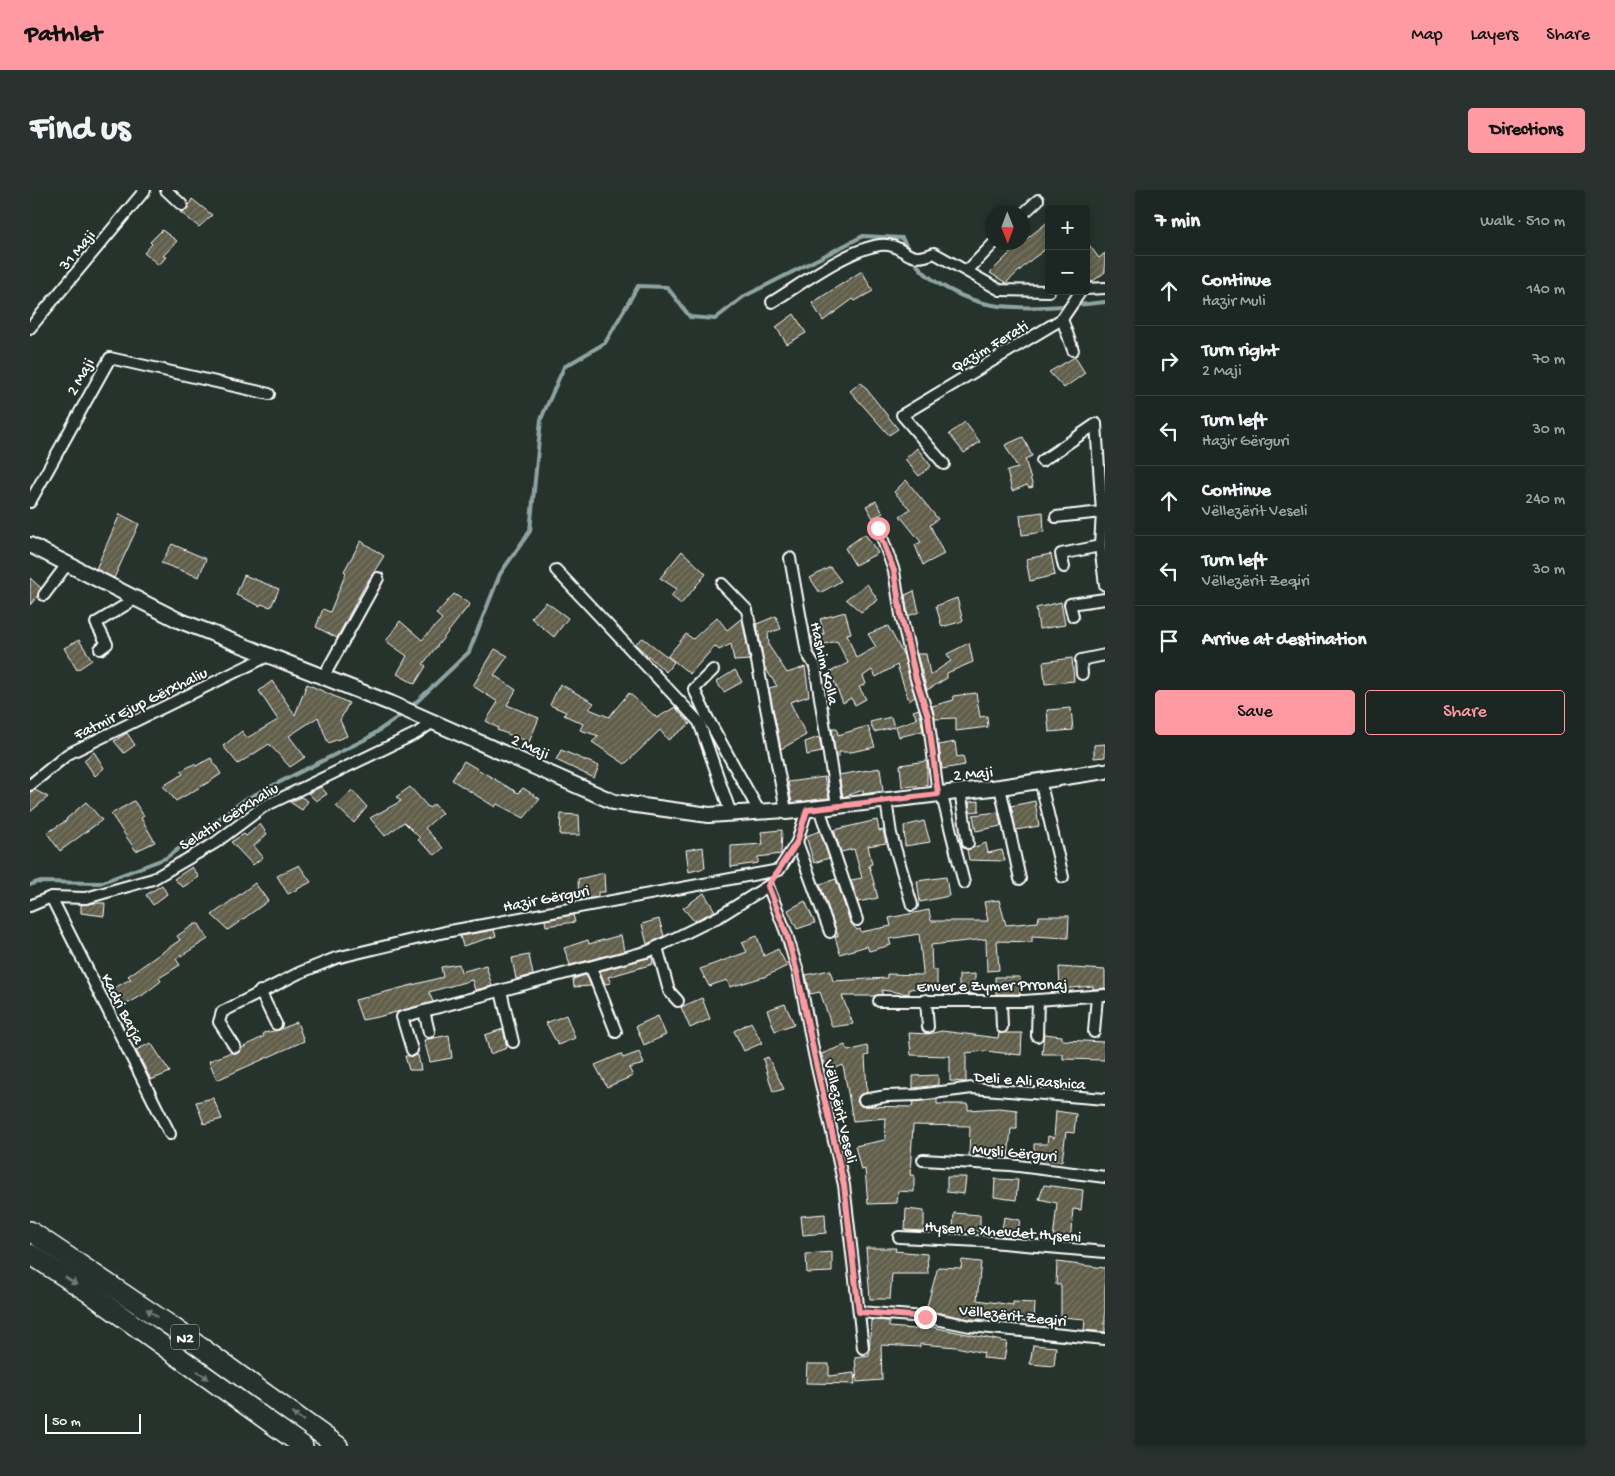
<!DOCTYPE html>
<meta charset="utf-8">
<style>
:root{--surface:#1c2622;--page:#29322f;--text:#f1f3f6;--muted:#a0a5a5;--line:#3a4340;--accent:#ff9aa2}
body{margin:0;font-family:"Gochi Hand",sans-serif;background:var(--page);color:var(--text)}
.controls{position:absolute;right:15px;top:15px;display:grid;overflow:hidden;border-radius:5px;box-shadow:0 2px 8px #0003}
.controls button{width:45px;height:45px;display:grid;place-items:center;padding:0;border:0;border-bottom:1px solid var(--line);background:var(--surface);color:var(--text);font:25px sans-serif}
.compass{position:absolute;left:955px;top:15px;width:45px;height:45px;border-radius:50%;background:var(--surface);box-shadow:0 2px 8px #0003;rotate:179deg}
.scale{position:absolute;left:15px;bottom:12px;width:96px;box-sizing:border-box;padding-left:5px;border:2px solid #fff;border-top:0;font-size:14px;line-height:18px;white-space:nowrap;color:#fff;-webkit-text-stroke:4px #26332d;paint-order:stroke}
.stop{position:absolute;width:15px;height:15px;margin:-11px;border:4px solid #ff9aa2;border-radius:50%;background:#fff}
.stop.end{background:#ff9aa2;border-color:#fff;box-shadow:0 1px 5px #0008}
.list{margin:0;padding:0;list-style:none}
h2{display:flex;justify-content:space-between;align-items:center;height:65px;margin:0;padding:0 20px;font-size:21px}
h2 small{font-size:16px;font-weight:400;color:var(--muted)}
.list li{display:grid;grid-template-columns:32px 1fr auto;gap:15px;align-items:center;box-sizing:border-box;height:70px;padding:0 20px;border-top:1px solid var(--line)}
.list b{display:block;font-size:19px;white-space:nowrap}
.list p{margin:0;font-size:16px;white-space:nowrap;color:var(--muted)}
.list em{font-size:16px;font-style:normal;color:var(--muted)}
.actions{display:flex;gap:10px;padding:15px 20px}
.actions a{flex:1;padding:11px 0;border:1px solid var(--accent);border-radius:5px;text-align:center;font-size:18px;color:var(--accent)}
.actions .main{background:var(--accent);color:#111}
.icon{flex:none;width:28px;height:28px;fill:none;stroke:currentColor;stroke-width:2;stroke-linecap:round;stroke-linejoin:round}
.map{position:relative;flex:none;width:1075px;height:1256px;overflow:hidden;border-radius:5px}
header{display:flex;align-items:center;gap:30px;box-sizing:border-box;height:70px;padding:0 25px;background:var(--accent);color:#111}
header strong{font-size:24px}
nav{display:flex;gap:28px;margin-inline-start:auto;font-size:18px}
.intro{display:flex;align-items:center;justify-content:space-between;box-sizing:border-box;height:120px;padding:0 30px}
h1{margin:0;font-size:35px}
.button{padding:12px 22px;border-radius:5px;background:var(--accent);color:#111;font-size:18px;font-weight:700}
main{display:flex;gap:30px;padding:0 30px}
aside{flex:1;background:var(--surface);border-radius:5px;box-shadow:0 2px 8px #0003}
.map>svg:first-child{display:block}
</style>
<header>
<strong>Pathlet</strong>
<nav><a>Map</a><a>Layers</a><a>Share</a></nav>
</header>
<div class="intro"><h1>Find us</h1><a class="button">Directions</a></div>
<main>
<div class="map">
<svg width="1075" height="1256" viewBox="0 0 1075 1256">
<defs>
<pattern id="building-hatch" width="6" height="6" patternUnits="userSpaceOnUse" patternTransform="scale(1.25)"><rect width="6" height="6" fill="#615e4b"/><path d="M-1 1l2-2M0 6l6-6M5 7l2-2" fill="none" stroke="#797666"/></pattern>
</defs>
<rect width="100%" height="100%" fill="#26332d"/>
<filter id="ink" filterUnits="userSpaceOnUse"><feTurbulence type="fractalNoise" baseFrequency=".02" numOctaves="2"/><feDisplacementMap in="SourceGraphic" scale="10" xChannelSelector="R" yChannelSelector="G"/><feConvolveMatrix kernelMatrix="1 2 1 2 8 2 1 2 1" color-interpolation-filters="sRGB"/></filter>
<g filter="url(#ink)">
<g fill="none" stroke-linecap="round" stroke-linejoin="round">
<g stroke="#8ea4a4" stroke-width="4">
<path d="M882 67C895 92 937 111 963 115 995 120 1042 116 1075 112"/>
<polyline points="379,519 439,462 470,384 500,341 511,229 534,177 575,153 608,96 637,97 660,127 685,129 713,107 833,46 872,48 879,61"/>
<polyline points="0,695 7,692 70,693 136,668 214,610 338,548 374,523"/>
</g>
</g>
<g fill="url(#building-hatch)" stroke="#fff">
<polygon points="162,9 182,25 169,37 150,22 157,20"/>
<polygon points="1019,31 1019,57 1002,69 976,93 960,83 985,58"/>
<polygon points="132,40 147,51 133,66 136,67 129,75 114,63 122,54 120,52"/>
<polygon points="1056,51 1069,68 1075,63 1075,82 1062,92 1056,85"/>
<polygon points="832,81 843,101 825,111 823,109 793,131 782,113"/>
<polygon points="764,124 776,143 757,154 746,137"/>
<polygon points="1045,167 1055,183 1034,198 1019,182"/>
<polygon points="831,192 868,239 859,245 820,201"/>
<polygon points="935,232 950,252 934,263 919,244"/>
<polygon points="993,247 1002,266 995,269 1003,297 999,298 997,295 982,301 977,281 988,278 975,255"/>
<polygon points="887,258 901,276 889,286 875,269"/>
<polygon points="876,290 908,329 900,335 914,364 893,375 885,355 891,352 870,326 880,319 864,302"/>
<polygon points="846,311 853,323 843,328 836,316"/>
<polygon points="1013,322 1014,342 992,345 990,325"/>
<polygon points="90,324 109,334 84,388 66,379"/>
<polygon points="835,344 848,363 825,375 815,358"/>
<polygon points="331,351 354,366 333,399 307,448 286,437 293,419 300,422 316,383 314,381"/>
<polygon points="142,354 176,369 169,387 131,373"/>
<polygon points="652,361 676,384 651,414 641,406 647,399 630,388"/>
<polygon points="1021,364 1025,385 1000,391 996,369"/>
<polygon points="800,377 811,391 790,403 780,388"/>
<polygon points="214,385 249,399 241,417 231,414 230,416 206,405"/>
<polygon points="0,388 11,398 7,407 0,415"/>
<polygon points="837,394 848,410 831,422 816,409"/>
<polygon points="884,401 889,422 878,426 875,405"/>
<polygon points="424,404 440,414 393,474 396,476 385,494 367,484 377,466 356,451 370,431 392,450 412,429 406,424"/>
<polygon points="927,408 933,431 912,437 906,416"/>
<polygon points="516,412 538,428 524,447 501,428"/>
<polygon points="1031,412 1035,435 1009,439 1006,418"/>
<polygon points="815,422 821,443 817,444 826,468 846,457 838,444 858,436 874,466 885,507 879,511 867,475 846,487 842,480 833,486 836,494 829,497 836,509 825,515 821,508 813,513 800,482 818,473 807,451 783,457 781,447 794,444 790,429"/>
<polygon points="746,426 751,439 738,443 739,456 757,483 775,477 779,506 760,512 776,545 751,559 739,498 747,496 735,478 727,434"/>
<polygon points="687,427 697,440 712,428 720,470 704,471 701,454 689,460 685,456 660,484 638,466 656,444 663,449"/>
<polygon points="613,448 644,472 636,482 605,454"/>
<polygon points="49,450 62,470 47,480 34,458"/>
<polygon points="939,453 943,472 917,483 917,488 897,500 887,464 896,464 900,485 921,471 917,464"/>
<polygon points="465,459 478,466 464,485 486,500 477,515 509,528 499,552 467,540 468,538 456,531 468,512 443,496"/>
<polygon points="1042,468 1044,491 1015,494 1013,472"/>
<polygon points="705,480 712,492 694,502 686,492"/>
<polygon points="242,491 265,525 277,494 319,513 310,530 317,546 298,553 288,527 259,546 275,567 260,577 239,554 208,574 193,556 212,541 217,548 248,530 229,501"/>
<polygon points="530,494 564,513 559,519 579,527 599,503 627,528 645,517 660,534 638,550 630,540 595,574 562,552 569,546 550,540 553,534 534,525 536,522 520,515"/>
<polygon points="946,503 950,527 957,526 958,537 926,541 926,528 905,529 902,516 924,510 923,506"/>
<polygon points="1041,518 1043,540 1019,542 1017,520"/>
<polygon points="889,519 893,541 869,547 866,536 887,529 883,521"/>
<polygon points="861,527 864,537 844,542 840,532"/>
<polygon points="838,536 845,557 821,562 809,562 809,567 806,567 802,538 807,538 808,545"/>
<polygon points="97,543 105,555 94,563 84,551"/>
<polygon points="789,547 792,562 777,565 775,552"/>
<polygon points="925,552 927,567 933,566 935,575 912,579 909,555"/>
<polygon points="1075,554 1075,567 1064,568 1064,555"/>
<polygon points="531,560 569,576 564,588 526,570"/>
<polygon points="64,562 74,578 65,586 54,570"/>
<polygon points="181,568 191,584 179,592 146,611 133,596 153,584 151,581 164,574 166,576"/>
<polygon points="434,571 488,603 493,598 510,609 494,628 467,614 465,617 422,590"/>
<polygon points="897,571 897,595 872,597 870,575"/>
<polygon points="850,578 853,601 833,604 833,600 813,607 809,585"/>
<polygon points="794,587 799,608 762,613 758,592"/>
<polygon points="291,597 297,604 286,611 278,603"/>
<polygon points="380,597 399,618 404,614 412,623 395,638 413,658 405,665 388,650 390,648 374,632 355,646 340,628 371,611 366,607"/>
<polygon points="5,600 18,607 0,622 0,602"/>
<polygon points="322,600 337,617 324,633 306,616"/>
<polygon points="271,607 278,611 272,620 260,612"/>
<polygon points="104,611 114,626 111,628 125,652 106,661 81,624"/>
<polygon points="949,611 949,621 940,622 939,612"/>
<polygon points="1005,611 1009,636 986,640 981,616"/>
<polygon points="56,612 72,630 30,661 17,643 37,630 36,629"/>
<polygon points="968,622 971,636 946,641 943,625"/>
<polygon points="531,624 549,625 550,645 530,645"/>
<polygon points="847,630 849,641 853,640 856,653 838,656 842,674 839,675 848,708 828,712 821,690 832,688 824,659 811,662 804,640"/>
<polygon points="894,631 900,652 875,656 874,636"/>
<polygon points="230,634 237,644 224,656 233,667 223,675 201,652 214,644 216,646"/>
<polygon points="752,640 751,664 728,667 728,673 701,677 701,656 733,654 731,642"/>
<polygon points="790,641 799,668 784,673 776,646"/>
<polygon points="956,653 958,663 972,660 975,671 939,670 937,660"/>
<polygon points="673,657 675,678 659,682 656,660"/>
<polygon points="269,675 281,692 258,704 247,686"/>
<polygon points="162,677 169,687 153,697 144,689"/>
<polygon points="574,683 575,702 568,702 568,707 549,710 548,689"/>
<polygon points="916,687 919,706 890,712 887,691"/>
<polygon points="806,689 820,732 827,740 830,739 831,742 861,736 859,728 899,720 901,731 958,731 954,712 969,710 976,735 1008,732 1009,726 1039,726 1038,748 1002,746 1002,752 967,751 969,780 957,781 956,749 901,755 902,780 907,780 907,796 879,799 879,804 852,800 852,804 844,806 812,806 823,834 802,837 790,802 780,804 776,785 800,780 803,791 857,788 857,784 893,785 893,781 889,744 859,749 861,755 839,761 837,756 810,764 805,747 808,746 806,740 790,694"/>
<polygon points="225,693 238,711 198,740 182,725"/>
<polygon points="132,695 137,704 123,715 116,705"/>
<polygon points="674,703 685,721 664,731 653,718"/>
<polygon points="775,711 785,733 767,739 758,720"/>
<polygon points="65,713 75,713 74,726 51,723 51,715"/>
<polygon points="543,725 545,732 516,736 515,730"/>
<polygon points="629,729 634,746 617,754 612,734"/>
<polygon points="165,734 169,734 178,749 146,769 150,775 129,788 131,791 113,805 86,820 76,802 101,789 98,786 150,750 147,746"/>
<polygon points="464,740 466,746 433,756 430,746"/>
<polygon points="591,745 594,761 540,775 534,758 558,750 559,754"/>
<polygon points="727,746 734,766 748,759 757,776 734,787 700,797 697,790 679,796 670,779 717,762 712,752"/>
<polygon points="499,765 503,785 486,789 482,768"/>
<polygon points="622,767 623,774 578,787 581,793 575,794 570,781"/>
<polygon points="429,774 431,782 456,775 462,796 445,800 442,790 399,802 403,812 348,827 332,830 325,810 413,787 411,777"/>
<polygon points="1029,777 1075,780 1075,798 1063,799 1063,796 1030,799"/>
<polygon points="945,784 945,803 929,804 929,785"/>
<polygon points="556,785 561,796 544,797 543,789"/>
<polygon points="965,787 990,787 990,804 966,804"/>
<polygon points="672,808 680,829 660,838 651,817"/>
<polygon points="755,814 764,834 745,841 737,820"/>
<polygon points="536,825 545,848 528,855 516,833"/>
<polygon points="628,826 636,845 614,855 606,836"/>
<polygon points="267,832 274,851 187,890 179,871 199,863 208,863 212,858 234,846 233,843 249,840"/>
<polygon points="721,832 732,853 714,861 704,841"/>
<polygon points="473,839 477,858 460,864 455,845"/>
<polygon points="912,841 968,848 969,843 992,843 991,865 955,861 936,863 936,892 920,891 920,866 881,865 879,843 898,844"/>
<polygon points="1014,844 1032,846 1032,850 1075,852 1075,870 1033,869 1033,864 1012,864"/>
<polygon points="419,845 422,868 400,872 394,850"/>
<polygon points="121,853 140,882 121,890 106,860"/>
<polygon points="815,855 818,861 837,856 839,865 835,866 837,902 828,907 827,912 831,916 882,917 883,912 907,909 907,914 938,914 938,920 969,918 987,920 987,939 981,939 978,968 961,967 961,965 939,966 940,936 883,935 880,985 884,985 884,1002 868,1001 867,1013 838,1014 835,979 831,980 825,956 855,950 856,928 823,931 813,875 799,881 791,864"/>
<polygon points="609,862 614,874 599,878 603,886 577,897 565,875 591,864 593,868"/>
<polygon points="388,865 391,880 379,880 375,866"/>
<polygon points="738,867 754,899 743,902 733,869"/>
<polygon points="908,885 908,895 883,898 883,886"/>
<polygon points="183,908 192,929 174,934 166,912"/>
<polygon points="1026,921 1046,924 1044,943 1036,942 1032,971 1004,970 1004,954 1017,954 1018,946 1024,948"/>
<polygon points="917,987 936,987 934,1004 917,1002"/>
<polygon points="965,989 988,990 986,1010 964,1007"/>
<polygon points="1014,995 1053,1000 1051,1020 1043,1019 1040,1052 1023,1050 1027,1013 1009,1009"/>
<polygon points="876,1019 894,1021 894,1041 875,1040"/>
<polygon points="924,1023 950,1025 950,1041 923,1039"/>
<polygon points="795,1024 796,1043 773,1045 771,1026"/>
<polygon points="974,1027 990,1030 987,1047 971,1046"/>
<polygon points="836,1058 866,1058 865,1061 897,1064 898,1084 862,1084 860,1109 840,1109"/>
<polygon points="802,1062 802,1082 777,1083 776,1064"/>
<polygon points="932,1070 951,1072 947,1110 983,1115 983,1112 1005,1113 1004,1132 940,1129 896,1120 908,1077 931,1078"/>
<polygon points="1027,1072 1075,1078 1075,1142 1054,1140 1055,1129 1031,1127 1031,1095 1026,1095"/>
<polygon points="841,1130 859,1131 859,1137 896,1140 897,1136 977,1152 974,1170 953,1168 954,1163 926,1157 890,1154 890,1157 851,1155 852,1190 827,1192 825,1167 839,1165"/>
<polygon points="1003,1155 1026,1157 1024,1176 1000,1174"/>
<polygon points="777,1174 799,1174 799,1186 824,1183 825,1194 776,1193"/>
</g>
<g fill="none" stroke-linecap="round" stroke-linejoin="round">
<defs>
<g id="street">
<polyline points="136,0 152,15"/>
<polyline points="992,25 1008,10"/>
<polyline points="937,81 965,52"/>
<polyline points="1056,99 1075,98"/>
<path d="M742 112C770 95 818 59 850 55 875 52 874 76 904 63L970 100 1019 101"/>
<polyline points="1032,129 1043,160"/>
<polyline points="0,138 115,0"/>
<polyline points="1066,234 1072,322 1070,356 1075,395"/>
<polyline points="1012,271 1066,234"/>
<polyline points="914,274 872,225 1032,129 1051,101"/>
<polyline points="0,312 80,168 239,204"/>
<polyline points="1026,327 1072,322"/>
<polyline points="848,336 864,381 871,425 886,489 898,526 908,604"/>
<polyline points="760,368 777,463 785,476 807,615"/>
<polyline points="1034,377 1031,364 1070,356"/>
<polyline points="526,380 669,532 701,624"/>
<polyline points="692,394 717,420 756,620"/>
<polyline points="14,405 38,373"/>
<polyline points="1043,426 1040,414 1075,409"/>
<polyline points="70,459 77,454 66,433 107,408"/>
<polyline points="683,480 664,499 678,529 729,621"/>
<polyline points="1052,484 1051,470 1075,465"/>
<polyline points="294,486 348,388"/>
<polyline points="1010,590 1033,687"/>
<polyline points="0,595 38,564 240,465"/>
<polyline points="970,597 990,689"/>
<polyline points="930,600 938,653"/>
<polyline points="911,602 934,693"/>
<polyline points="856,610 861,644 882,715"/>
<polyline points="789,618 827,730"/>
<polyline points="767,652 800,742"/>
<polyline points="21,707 140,944"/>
<polyline points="0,716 21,707 56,708 123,689 185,653 233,617 387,543 403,532"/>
<polyline points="627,757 639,801 648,811"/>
<polyline points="561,778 586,842"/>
<polyline points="230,801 246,834"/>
<polyline points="471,801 483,852"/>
<polyline points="896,810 898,837"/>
<polyline points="849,811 994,811 1075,805"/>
<polyline points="971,811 972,837"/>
<polyline points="394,821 399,842"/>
<polyline points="1064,842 1067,806"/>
<polyline points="1007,846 1008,810"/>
<polyline points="205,857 189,832 192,822 269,783 306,768 415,742 749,680 767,652 777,619"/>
<polyline points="382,860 372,827 619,761 690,726 738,696 757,745 769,785 784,864 814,995 833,1158"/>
<polyline points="834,910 856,906 888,905 942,898 1075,909"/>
<polyline points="893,970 980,975 1075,987"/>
<polyline points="869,1047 950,1051 1075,1062"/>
<polyline points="829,1122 895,1127 940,1136 1075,1149"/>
</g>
<polyline id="secondary" points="0,355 148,430 360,513 584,612 679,625 756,620 756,622 970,597 1075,581"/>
<g id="highway">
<polyline points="0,1041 141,1136 308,1256"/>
<polyline points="0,1064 58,1102 273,1256"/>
</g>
</defs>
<use href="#street" stroke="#fff" stroke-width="14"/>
<use href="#secondary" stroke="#fff" stroke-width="18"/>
<use href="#highway" stroke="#fff" stroke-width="22"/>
<use href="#street" stroke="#26332d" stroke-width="10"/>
<use href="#secondary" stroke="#26332d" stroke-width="14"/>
<use href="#highway" stroke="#26332d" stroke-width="19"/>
</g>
<defs><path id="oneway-solid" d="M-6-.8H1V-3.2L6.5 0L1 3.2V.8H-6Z" transform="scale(1.25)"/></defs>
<g fill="#727a76">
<use href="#oneway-solid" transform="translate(41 1091) rotate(33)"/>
<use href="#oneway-solid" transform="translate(122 1123) rotate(-145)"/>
<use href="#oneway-solid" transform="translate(173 1185) rotate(35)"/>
<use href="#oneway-solid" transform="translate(268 1227) rotate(-146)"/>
</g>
</g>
<g fill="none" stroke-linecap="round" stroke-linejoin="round" filter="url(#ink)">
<polyline stroke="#ff9aa2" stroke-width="6" points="848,338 864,381 871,425 886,489 898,526 908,604 777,620 767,652 738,696 757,745 768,786 784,864 814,995 829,1122 895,1127"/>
</g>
<g text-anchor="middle" stroke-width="4" stroke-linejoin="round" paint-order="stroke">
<rect fill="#26332d" stroke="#bec2c0" stroke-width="1" x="141" y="1134.5" width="28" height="25" rx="4"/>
<g font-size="15" font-weight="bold" fill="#fff">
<text x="155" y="1152">N2</text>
</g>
<g font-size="16" fill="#fff" stroke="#26332d">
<text transform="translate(46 59) rotate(-50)" y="6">31 Maji</text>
<text transform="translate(959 155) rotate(-31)" y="6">Qazim Ferati</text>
<text transform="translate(49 186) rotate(-61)" y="6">2 Maji</text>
<text transform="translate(796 473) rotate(77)" y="6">Hashim Kolla</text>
<text transform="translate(110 512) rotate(-26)" y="6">Fatmir Ejup Gërxhaliu</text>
<text transform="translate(501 555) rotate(24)" y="6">2 Maji</text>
<text transform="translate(943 582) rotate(-6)" y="6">2 Maji</text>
<text transform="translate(198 625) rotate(-32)" y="6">Selatin Gërxhaliu</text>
<text transform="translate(516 707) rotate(-11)" y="6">Hazir Gërguri</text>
<text transform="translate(962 794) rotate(-1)" y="6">Enver e Zymer Prronaj</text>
<text transform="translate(94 818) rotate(63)" y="6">Kadri Barja</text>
<text transform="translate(1000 889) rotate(4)" y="6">Deli e Ali Rashica</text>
<text transform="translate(812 921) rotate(77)" y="6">Vëllezërit Veseli</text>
<text transform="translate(985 961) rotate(5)" y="6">Musli Gërguri</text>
<text transform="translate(973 1040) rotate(4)" y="6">Hysen e Xhevdet Hyseni</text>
<text transform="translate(983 1124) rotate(6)" y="6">Vëllezërit Zeqiri</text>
</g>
</g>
</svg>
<div class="controls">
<button>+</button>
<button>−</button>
</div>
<svg class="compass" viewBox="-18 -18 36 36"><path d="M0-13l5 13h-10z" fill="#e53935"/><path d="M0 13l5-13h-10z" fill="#a0a5a5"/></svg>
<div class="scale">50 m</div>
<div class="stop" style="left:848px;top:338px"></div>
<div class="stop end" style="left:895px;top:1127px"></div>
</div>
<aside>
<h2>7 min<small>Walk · 510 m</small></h2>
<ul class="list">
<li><svg class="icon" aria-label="ahead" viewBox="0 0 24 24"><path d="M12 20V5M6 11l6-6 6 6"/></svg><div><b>Continue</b><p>Hazir Muli</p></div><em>140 m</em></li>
<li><svg class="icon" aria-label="right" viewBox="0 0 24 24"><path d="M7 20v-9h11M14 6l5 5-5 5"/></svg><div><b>Turn right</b><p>2 Maji</p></div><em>70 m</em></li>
<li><svg class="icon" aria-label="left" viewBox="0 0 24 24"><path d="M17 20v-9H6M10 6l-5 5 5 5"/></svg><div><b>Turn left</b><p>Hazir Gërguri</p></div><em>30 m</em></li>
<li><svg class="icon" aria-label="ahead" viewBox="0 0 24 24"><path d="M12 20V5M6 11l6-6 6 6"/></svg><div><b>Continue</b><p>Vëllezërit Veseli</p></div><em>240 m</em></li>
<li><svg class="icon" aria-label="left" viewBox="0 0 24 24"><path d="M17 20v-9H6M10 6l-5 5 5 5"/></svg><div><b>Turn left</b><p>Vëllezërit Zeqiri</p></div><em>30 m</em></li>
<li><svg class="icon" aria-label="arrive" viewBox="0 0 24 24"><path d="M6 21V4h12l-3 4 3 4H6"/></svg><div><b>Arrive at destination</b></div></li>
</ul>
<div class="actions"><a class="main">Save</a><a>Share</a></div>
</aside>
</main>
